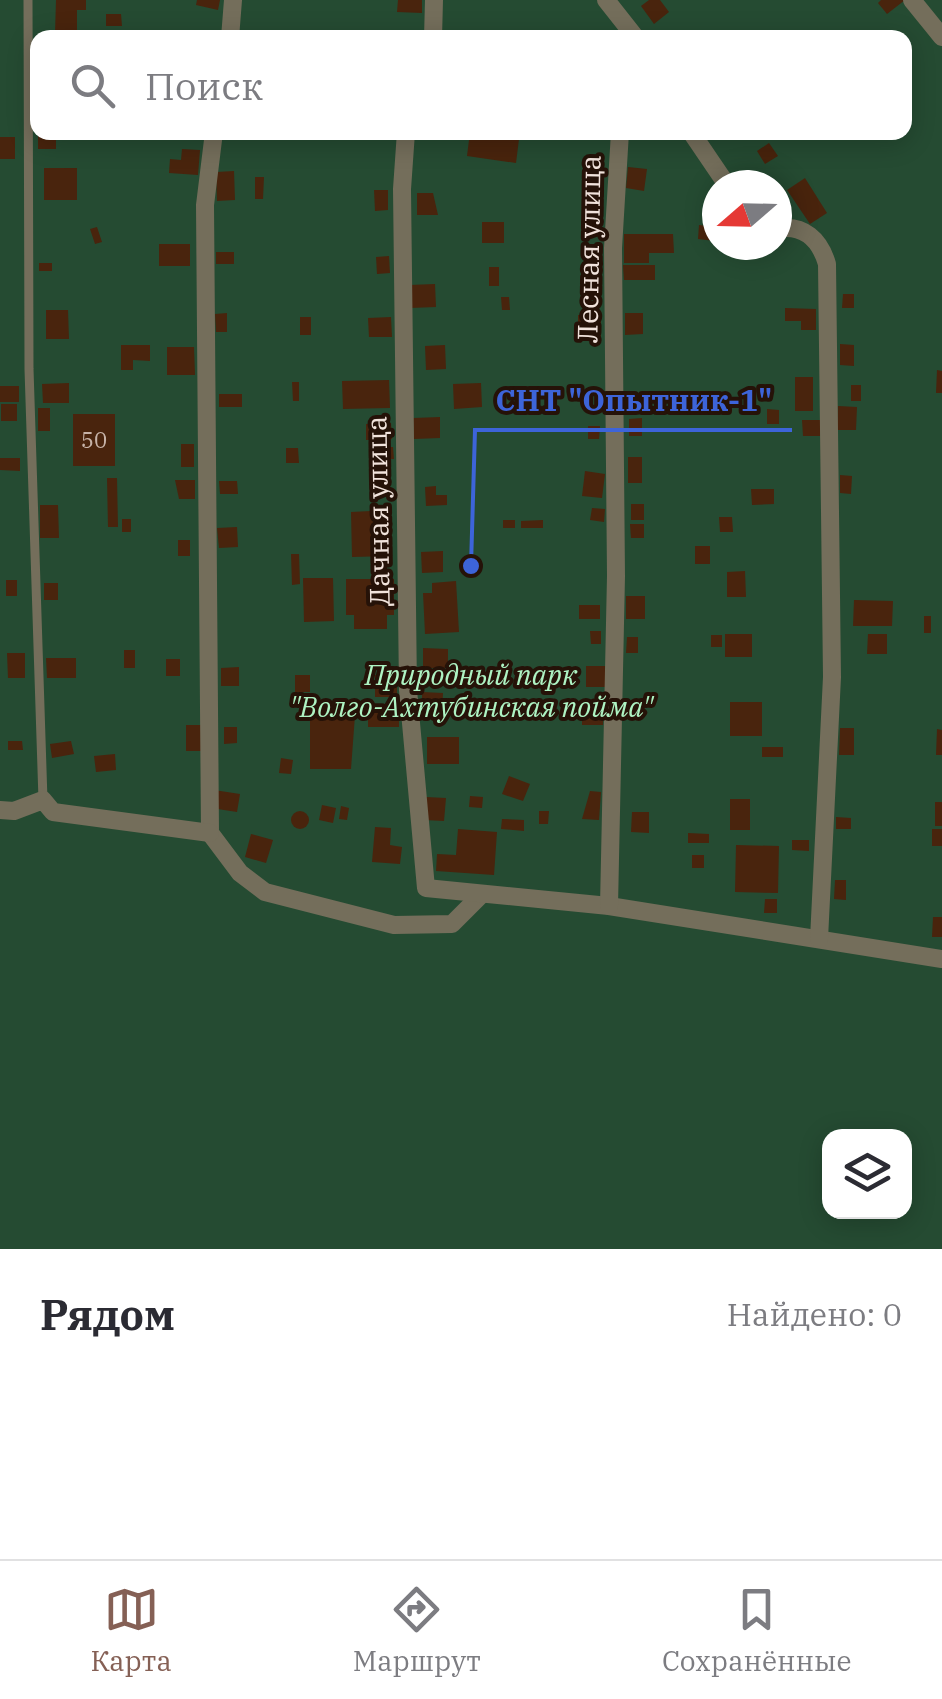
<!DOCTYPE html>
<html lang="ru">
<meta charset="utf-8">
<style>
:root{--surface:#fff;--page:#f7f7f7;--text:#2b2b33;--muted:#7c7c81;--line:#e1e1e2;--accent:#856055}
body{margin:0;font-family:"IBM Plex Serif",serif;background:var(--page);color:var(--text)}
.controls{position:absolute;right:30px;bottom:30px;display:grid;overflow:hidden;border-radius:20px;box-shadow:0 5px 25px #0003}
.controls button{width:90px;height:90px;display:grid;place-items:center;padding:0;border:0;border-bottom:2px solid var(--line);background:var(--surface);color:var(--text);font:50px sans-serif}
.compass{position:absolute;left:702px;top:170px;width:90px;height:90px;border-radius:50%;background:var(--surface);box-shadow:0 5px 25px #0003;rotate:250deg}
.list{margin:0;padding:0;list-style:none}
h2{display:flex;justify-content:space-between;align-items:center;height:130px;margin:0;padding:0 40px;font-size:42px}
h2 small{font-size:32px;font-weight:400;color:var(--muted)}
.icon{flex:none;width:55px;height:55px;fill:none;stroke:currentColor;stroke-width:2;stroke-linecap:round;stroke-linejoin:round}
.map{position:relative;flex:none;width:942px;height:1249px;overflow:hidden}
.search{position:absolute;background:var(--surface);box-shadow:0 5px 25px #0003;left:30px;right:30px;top:30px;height:110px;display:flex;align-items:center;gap:25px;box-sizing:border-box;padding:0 35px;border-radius:20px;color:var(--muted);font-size:38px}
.sheet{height:310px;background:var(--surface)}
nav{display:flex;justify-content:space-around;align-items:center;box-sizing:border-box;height:140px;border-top:2px solid var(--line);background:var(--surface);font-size:28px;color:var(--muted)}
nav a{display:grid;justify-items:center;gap:5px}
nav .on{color:var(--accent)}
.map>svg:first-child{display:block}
</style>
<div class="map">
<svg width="942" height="1249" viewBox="0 0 942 1249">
<rect width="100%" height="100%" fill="#2f1c11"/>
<path fill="#254b32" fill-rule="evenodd" d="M0 0H942V1249H0ZM38 38H904V132H38ZM717 185H777V245H717ZM830 1136H904V1212H830Z"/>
<g fill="#49240d">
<polygon points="56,0 86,0 86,10 77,10 77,34 55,34"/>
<polygon points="197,0 220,0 218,10 196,5"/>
<polygon points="398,0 422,0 422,13 397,12"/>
<polygon points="649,0 660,0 669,12 654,24 641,6"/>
<polygon points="881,0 905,0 887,14 878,3"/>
<polygon points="106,14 121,14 122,26 106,26"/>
<rect x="38" y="132" width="18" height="17"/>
<polygon points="470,132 519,139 516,163 467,156"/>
<rect x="0" y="137" width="15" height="22"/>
<polygon points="769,143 778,156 765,164 757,151"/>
<polygon points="182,149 200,150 198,175 169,173 170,159 181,160"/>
<polygon points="628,167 647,169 644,191 626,188"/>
<rect x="44" y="168" width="33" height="32"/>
<polygon points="234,171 235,200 217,201 216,172"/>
<polygon points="255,177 264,177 263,199 255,199"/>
<polygon points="805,178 827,213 810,224 787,190"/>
<polygon points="374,190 388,190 388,210 375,211"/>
<polygon points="417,193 433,193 438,215 417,215"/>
<rect x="482" y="222" width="22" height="21"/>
<polygon points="699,225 716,227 715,241 698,239"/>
<polygon points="97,227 102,242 95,244 90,229"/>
<polygon points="624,234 673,234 674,253 649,253 649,263 624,263"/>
<rect x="159" y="244" width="31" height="22"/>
<rect x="588" y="244" width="13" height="14"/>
<rect x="216" y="252" width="18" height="12"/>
<polygon points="389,256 390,273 377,274 376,257"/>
<rect x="39" y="263" width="13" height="8"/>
<polygon points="623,265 655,265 655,280 624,280"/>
<rect x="489" y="267" width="10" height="19"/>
<polygon points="435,284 436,307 410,308 409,285"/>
<polygon points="843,294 854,294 854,308 842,308"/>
<polygon points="501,297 509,297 510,310 502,310"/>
<polygon points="785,308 816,309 816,330 801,330 801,321 785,321"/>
<polygon points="46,310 68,310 69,339 46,339"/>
<polygon points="227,313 227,332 216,332 215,314"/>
<polygon points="625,313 643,313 643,334 625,335"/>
<polygon points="578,315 601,316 601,337 578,337"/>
<rect x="300" y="317" width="11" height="18"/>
<polygon points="391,317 392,337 369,337 368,318"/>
<polygon points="840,344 854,345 854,366 840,365"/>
<polygon points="121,345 150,345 150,361 133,360 133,370 121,370"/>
<polygon points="445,345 446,369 426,370 425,346"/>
<polygon points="167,347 194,347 195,375 167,375"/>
<polygon points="937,370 942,371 942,393 936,393"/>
<rect x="795" y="377" width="18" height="34"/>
<polygon points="389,380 390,408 343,409 342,381"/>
<polygon points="292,382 299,382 299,401 293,401"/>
<polygon points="69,383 69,403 43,403 42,384"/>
<polygon points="481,383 482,407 454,409 453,384"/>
<rect x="851" y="385" width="10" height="16"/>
<rect x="0" y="386" width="19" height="16"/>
<rect x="219" y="394" width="23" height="13"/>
<rect x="1" y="404" width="16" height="17"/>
<polygon points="838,406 857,407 856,430 837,430"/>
<rect x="38" y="408" width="12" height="23"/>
<polygon points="767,409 779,410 779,424 767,424"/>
<rect x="73" y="414" width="42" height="52"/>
<polygon points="440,417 440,438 414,439 413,418"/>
<polygon points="642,418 642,436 629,436 629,419"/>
<polygon points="802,420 820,420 820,436 803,436"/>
<polygon points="391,423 392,439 366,440 366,424"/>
<polygon points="588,426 600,426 599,439 588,439"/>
<rect x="181" y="444" width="13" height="23"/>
<polygon points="371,447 393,447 394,459 372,460"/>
<polygon points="286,448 298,448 299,463 286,463"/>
<rect x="628" y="457" width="14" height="26"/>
<polygon points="0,458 20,458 20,471 0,470"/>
<polygon points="369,465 391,465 391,475 370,476"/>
<polygon points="585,471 605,474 602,498 582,496"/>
<polygon points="840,475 852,476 851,494 840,493"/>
<polygon points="107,478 117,478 118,527 108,527"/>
<polygon points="175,480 195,480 195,499 179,499"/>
<polygon points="219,481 237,481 238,494 220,494"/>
<polygon points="436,486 436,495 447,495 447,505 426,506 425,487"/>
<polygon points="751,489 774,489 774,504 752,505"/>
<rect x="631" y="504" width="13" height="16"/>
<polygon points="40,505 58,505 59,538 40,538"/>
<polygon points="592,508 605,509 604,522 590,520"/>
<polygon points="391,510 392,556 352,557 351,512"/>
<polygon points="719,517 732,517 733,532 720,532"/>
<rect x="122" y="519" width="9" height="13"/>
<rect x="503" y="520" width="12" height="8"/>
<polygon points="543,520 543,528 521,528 521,521"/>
<polygon points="630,524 644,524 644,538 631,538"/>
<polygon points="237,527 238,547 219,548 217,528"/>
<rect x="178" y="540" width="12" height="16"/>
<rect x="695" y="546" width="15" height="18"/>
<polygon points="443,551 443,572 422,573 421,552"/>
<polygon points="291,554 299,554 300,584 292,585"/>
<polygon points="745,571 746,597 727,597 727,572"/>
<polygon points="303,578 333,578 334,621 304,622"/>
<polygon points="346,579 394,579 394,615 387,615 387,629 354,629 354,615 346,615"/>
<rect x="6" y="580" width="11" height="16"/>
<polygon points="456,581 459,632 425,634 423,593 432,593 432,583"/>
<rect x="44" y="583" width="14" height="17"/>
<rect x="626" y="596" width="19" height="23"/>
<polygon points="854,600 893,601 892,626 853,626"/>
<rect x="579" y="605" width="21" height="14"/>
<rect x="924" y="616" width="7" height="17"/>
<polygon points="590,631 601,631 601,644 591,644"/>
<rect x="725" y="634" width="27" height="23"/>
<polygon points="868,634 887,634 887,654 867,654"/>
<rect x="711" y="635" width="11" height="12"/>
<polygon points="627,637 638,637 638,653 626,653"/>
<polygon points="423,648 448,649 448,668 423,668"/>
<rect x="124" y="650" width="11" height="18"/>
<polygon points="7,653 25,653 25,678 8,678"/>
<polygon points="46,658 76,658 76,678 47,678"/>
<rect x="166" y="659" width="14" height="17"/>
<rect x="586" y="666" width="19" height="21"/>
<polygon points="239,667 239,686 221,686 221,668"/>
<rect x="295" y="675" width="15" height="17"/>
<rect x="375" y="675" width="22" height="22"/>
<polygon points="422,692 443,693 442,712 422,712"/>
<polygon points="310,702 356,702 351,769 310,769"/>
<rect x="730" y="702" width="32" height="34"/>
<rect x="368" y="704" width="31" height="23"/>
<rect x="624" y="704" width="18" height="14"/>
<rect x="582" y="707" width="21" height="18"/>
<rect x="186" y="725" width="15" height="26"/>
<polygon points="224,727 237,727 237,743 224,744"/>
<polygon points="840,728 854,728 854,755 839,755"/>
<polygon points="937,729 942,730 942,755 936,755"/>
<rect x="427" y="737" width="32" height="27"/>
<polygon points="8,741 22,741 23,750 8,750"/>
<polygon points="71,741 74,754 52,758 50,744"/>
<rect x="762" y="747" width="21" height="10"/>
<polygon points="115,754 116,770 96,772 94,756"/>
<polygon points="281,758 293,760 291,774 279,773"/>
<polygon points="509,776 530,784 523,801 502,794"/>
<polygon points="214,790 240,794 237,812 211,808"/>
<polygon points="590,791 601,792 599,820 582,819"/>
<polygon points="470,796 483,797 482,808 469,807"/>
<polygon points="426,797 446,798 444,821 424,820"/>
<rect x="730" y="799" width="20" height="31"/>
<rect x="935" y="802" width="7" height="24"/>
<polygon points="322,805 336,808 333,823 319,820"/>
<polygon points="341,806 349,808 347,820 339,819"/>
<circle cx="300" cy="820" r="9"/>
<polygon points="539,811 549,811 548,824 539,824"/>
<polygon points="632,812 649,812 649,833 631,832"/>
<polygon points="836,817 851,818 851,829 836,829"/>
<polygon points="502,819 524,820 524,831 501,829"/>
<polygon points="375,827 391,828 390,845 402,847 400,864 372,862"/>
<polygon points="458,829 497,832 494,875 436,871 437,854 456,855"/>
<rect x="932" y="829" width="10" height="17"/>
<polygon points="688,833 709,834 709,843 688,843"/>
<polygon points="251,834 273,840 266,863 245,857"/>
<polygon points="792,840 809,840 809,851 792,850"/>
<polygon points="736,845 779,846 778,893 735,892"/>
<rect x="692" y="855" width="12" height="13"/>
<polygon points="835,880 846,880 846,900 834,899"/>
<polygon points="765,899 777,899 777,913 764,913"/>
<polygon points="933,917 942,917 942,937 932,937"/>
</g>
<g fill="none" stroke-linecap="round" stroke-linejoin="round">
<polyline stroke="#746e5b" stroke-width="9" points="28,0 29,369 43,800"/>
<g stroke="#746e5b" stroke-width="18">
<polyline points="606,0 636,38"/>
<polyline points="912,0 942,37"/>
<polyline points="230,38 233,0"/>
<polyline points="433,38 434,0"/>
<polyline points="214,132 205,205 210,833 240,873 265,892 394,925 452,924 482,894"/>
<polyline points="406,132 402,189 408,690 426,888 609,906 942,959"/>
<polyline points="691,132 727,185"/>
<path d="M777 229C804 224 820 240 827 264L832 677 819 939"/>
<polyline points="0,810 14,811 43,800 53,812 210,833"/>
<polyline points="609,906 616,576 613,248 620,132"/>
</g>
</g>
<g text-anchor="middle" stroke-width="8" stroke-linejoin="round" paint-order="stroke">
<g font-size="22" fill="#c7b3a8">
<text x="94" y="448">50</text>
</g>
<g font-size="28" fill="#f1e3dc" stroke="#251208">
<text transform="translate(589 249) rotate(-89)" y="10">Лесная улица</text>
<text transform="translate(378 511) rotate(-91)" y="10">Дачная улица</text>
</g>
<g font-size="28" font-style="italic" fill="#aef3c3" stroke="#251208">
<text x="471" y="685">Природный парк<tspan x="471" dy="32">"Волго-Ахтубинская пойма"</tspan></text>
</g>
</g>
<path fill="none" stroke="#3d64d9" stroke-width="4" d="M471 566L475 430H792"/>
<circle fill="#3d64d9" stroke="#251208" stroke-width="4" cx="471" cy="566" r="10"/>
<g font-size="30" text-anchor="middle" font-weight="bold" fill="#3d64d9" stroke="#251208" stroke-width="8" stroke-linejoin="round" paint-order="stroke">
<text x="634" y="411">СНТ "Опытник-1"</text>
</g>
</svg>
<div class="controls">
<button><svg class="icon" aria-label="layers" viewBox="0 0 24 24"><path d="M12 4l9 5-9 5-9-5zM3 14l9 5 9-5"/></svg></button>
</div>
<svg class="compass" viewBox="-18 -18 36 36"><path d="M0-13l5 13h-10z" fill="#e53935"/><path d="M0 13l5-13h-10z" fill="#7c7c81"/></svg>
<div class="search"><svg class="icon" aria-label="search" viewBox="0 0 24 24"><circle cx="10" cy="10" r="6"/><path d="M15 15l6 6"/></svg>Поиск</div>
</div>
<section class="sheet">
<h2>Рядом<small>Найдено: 0</small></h2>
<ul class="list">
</ul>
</section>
<nav>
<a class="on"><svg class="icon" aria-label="map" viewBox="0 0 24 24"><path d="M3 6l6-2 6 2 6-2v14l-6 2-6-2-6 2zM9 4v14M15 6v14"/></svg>Карта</a>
<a><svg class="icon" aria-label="directions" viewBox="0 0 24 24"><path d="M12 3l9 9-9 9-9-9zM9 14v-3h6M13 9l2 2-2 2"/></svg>Маршрут</a>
<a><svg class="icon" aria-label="saved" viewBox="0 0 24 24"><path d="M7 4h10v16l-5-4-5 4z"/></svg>Сохранённые</a>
</nav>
